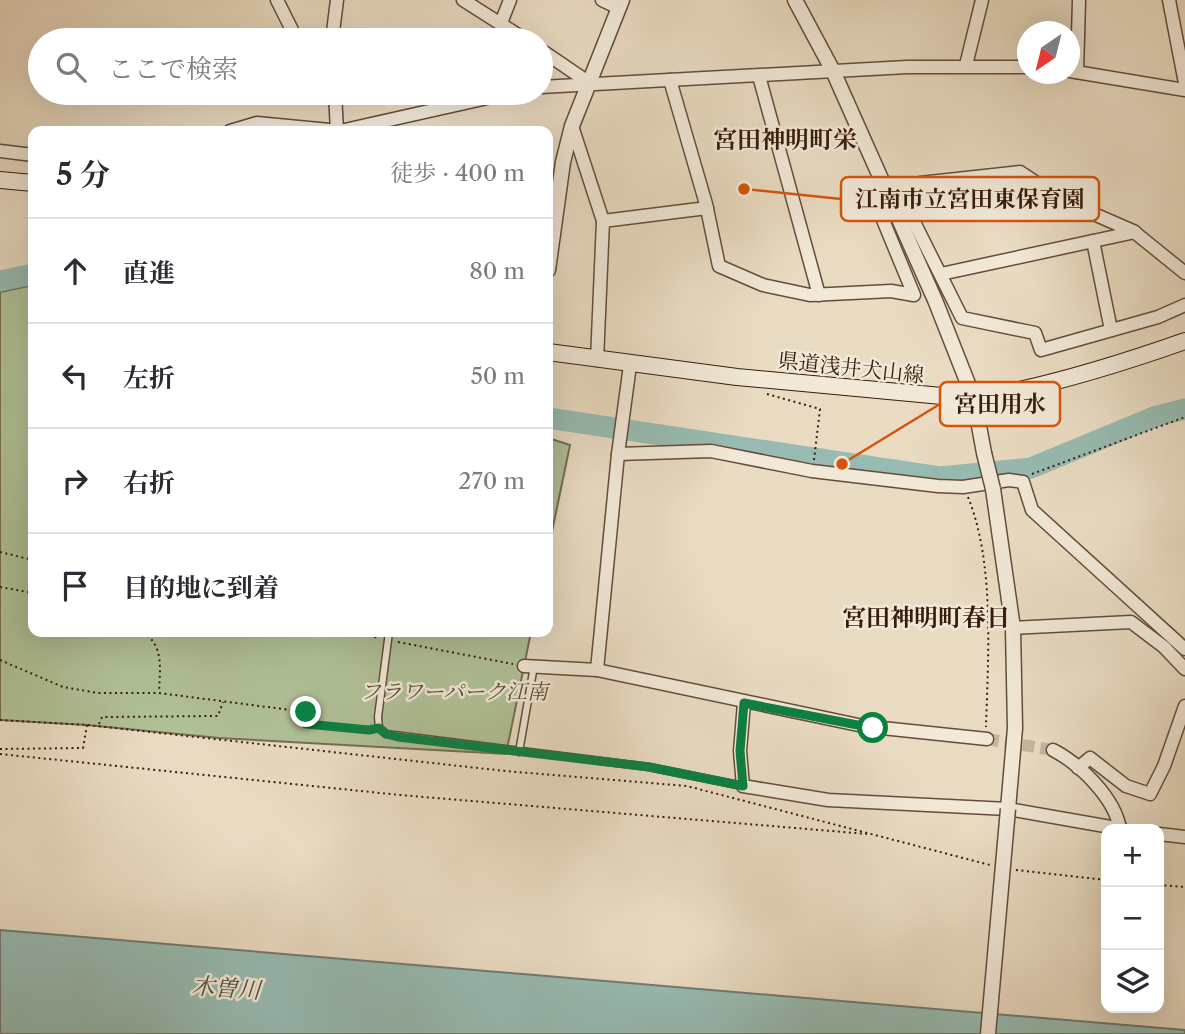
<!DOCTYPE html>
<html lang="ja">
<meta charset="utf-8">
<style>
:root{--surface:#fff;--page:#f2f2f3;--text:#2b2b33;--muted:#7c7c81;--line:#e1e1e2}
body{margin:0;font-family:"Libre Caslon Text","Noto Serif JP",serif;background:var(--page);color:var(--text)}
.controls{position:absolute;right:21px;bottom:21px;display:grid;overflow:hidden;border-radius:14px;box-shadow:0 7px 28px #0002}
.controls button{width:63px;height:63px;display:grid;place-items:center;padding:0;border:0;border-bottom:2px solid var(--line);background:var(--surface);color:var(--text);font:35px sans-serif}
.compass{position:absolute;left:1017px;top:21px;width:63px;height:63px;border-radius:50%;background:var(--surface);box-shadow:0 7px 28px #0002;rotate:215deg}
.stop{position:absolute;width:21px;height:21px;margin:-16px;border:5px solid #0b8043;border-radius:50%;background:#fff}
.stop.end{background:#0b8043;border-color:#fff;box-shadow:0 2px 7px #0008}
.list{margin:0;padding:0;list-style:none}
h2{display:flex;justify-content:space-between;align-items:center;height:91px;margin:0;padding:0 28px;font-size:30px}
h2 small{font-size:23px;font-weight:400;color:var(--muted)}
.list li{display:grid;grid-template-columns:46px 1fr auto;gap:21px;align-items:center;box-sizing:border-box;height:105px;padding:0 28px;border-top:2px solid var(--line)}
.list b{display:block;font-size:26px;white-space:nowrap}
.list em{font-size:23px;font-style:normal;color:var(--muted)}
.icon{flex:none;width:38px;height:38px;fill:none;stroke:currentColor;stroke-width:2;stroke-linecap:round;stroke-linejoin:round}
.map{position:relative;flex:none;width:1185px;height:1034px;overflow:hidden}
.search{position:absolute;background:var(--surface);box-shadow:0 7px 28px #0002;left:28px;top:28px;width:525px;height:77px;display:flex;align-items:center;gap:18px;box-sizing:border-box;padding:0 24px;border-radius:38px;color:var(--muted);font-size:26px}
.panel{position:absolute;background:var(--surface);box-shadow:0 7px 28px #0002;left:28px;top:126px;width:525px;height:511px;border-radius:14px}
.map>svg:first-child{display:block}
</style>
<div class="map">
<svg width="1185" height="1034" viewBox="0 0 1185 1034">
<rect width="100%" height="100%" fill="#e9dbc2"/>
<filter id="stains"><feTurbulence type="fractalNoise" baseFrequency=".00286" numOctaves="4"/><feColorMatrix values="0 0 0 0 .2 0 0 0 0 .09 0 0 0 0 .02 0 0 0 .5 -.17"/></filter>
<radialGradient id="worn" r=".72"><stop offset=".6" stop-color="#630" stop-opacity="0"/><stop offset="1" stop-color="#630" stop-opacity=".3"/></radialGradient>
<g fill="#b0c198" stroke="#746e52" stroke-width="2">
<polygon points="33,285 33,632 531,632 506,754 219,738 87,725 0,720 0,292"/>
<polygon points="548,438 570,445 548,551"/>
</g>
<polygon fill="#97bbb2" stroke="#717b6f" stroke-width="2" points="0,930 1185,1030 1185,1034 0,1034"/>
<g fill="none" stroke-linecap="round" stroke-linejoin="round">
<g stroke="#97bbb2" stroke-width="21">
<polyline points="0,281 33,274"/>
<polyline points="548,418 940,477 1031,468 1154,417 1185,409"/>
</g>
<polyline stroke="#c6b59d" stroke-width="12" stroke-dasharray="12 6" stroke-linecap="butt" points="987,739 1053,750"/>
<defs>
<g id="service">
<polyline points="389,632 378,717 379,728 386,734 649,767 743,786"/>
<polyline points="519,752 534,666"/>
</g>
<g id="minor">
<polyline points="277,0 297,40"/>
<polyline points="463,0 526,40"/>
<polyline points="602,0 619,8"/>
<polyline points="1169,0 1185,83"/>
<polyline points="501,23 510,0"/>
<polyline points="332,40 337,0"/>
<polyline points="541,50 588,82"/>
<polyline points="966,65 982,0"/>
<polyline points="1070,71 1185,90"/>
<polyline points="1077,72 1079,0"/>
<polyline points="759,76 819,295"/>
<polyline points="670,80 706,204 719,266 763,285 810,295 891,291 914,295 883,220 892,206"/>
<polyline points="541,87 907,67 1028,67"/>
<polyline points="335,93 337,131"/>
<polyline points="572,126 603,221 597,360"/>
<polyline points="230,131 257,123 340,131 509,93"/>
<polyline points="0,151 33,155"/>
<polyline points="897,188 962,318 1035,333 1041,350 1158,317 1185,305"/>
<polyline points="892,189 920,183 1020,172 1064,201 1133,231 1185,273"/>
<polyline points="603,221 707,208"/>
<polyline points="1093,241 1111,330"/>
<polyline points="941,274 1135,232"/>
<polyline points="618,454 711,451 812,471 938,486 963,487 1009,480 1023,482 1032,510 1185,649"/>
<polyline points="1013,628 1131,622 1164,647 1185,669"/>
<polyline points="524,666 597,670 863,726 987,739"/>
<polyline points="597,670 618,454 630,365"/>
<polyline points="744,703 740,751 743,786 828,800 1008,809 1122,829"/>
<path d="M1053 750C1080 764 1115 798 1120 829"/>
<polyline points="1078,768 1090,758 1126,786 1150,794 1164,766 1185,706"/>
<polyline points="1159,834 1185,837"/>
</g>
<g id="tertiary">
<polyline points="795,0 833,71 935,300 974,399 984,453"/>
<polyline points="548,270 563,162 572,126 622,0"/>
<polyline points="993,489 1013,628 1015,728 1008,809"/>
</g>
<g id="secondary">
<polyline points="0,180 33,183"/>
<path d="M548 352 737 377 974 399C1046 387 1117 365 1185 341"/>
</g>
</defs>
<use href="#service" stroke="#644c39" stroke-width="9"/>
<use href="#minor" stroke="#644c39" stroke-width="15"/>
<use href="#tertiary" stroke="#644c39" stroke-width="17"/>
<use href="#secondary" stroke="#381c0b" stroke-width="18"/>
<g stroke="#381c0b" stroke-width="2" stroke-dasharray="2 3.5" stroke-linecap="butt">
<polyline points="767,394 820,409 814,460"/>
<polyline points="1032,474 1185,417"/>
<path d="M968 497C995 564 988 656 986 727"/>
<polyline points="0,552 33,560"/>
<polyline points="0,587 33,593"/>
<path d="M143 632C164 646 160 668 159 692"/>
<polyline points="353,632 379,638"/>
<polyline points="398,642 513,664"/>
<polyline points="0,660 63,687 98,693 159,693 306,712 306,724 371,730"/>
<polyline points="0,720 87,725 505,771 687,786 990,865"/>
<polyline points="99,724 102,717 218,716 223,702"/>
<polyline points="0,749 83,748 87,725"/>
<polyline points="0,754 400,795 867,834"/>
<polyline points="1016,870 1106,880"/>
<polyline points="1159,885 1185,887"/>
</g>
<use href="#service" stroke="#f1e8d7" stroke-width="6"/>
<use href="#minor" stroke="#f1e8d7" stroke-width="12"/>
<use href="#tertiary" stroke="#f1e8d7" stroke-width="14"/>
<use href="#secondary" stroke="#f1e8d7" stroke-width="16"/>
<defs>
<g id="tertiary-bridge">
<polyline points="984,453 993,489"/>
<polyline points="988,1034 1008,809"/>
</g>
</defs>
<use href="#tertiary-bridge" stroke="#644c39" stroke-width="17" stroke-linecap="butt"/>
<use href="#tertiary-bridge" stroke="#f1e8d7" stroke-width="14"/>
</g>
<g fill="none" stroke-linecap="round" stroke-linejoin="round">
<polyline stroke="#0b8043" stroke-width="9" points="306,712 306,724 369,730 379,728 386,734 398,737 649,767 743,786 740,751 744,703 873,728"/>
</g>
<g text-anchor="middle" stroke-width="5" stroke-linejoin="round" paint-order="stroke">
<g font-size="21" fill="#381c0b" stroke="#f1e8d7">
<text transform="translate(851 368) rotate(6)" y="7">県道浅井犬山線</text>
</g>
<g font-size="21" font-style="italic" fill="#5c4e35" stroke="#f1e8d7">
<text x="454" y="699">フラワーパーク江南</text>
</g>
<g font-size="23" font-style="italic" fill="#544c3d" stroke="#f1e8d7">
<text transform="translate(226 988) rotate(4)" y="8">木曽川</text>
</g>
<g font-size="24" font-weight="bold" fill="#381c0b" stroke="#f1e8d7">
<text x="785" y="148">宮田神明町栄</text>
<text x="926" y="626">宮田神明町春日</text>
</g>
</g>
<path fill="none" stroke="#d6530c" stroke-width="2.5" d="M744 189L841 199M842 464L940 404"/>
<g fill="#d6530c" stroke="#f1e8d7" stroke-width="2.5">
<circle cx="744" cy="189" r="7"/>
<circle cx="842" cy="464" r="7"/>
</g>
<g fill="#f1e8d7" stroke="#d6530c" stroke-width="2.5">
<rect x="841" y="177" width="258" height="44" rx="7"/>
<rect x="940" y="382" width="120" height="44" rx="7"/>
</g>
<g font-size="23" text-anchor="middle" font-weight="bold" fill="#381c0b">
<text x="970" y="207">江南市立宮田東保育園</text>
<text x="1000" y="412">宮田用水</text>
</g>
<rect width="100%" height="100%" filter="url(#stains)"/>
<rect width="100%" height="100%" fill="url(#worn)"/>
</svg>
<div class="controls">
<button>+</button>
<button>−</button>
<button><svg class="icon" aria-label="layers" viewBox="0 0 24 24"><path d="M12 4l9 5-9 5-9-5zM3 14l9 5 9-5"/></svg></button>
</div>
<svg class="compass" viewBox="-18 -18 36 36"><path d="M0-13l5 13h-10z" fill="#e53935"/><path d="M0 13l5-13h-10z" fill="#7c7c81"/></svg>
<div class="stop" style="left:873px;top:728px"></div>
<div class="stop end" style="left:306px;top:712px"></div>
<div class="search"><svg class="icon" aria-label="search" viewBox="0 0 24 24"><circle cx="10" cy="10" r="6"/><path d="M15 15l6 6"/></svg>ここで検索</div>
<section class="panel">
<h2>5 分<small>徒歩 · 400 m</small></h2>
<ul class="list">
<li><svg class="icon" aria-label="ahead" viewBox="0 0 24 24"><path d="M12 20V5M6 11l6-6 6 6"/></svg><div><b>直進</b></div><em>80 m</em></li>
<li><svg class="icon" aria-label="left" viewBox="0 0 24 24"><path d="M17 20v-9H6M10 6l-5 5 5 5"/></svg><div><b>左折</b></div><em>50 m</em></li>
<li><svg class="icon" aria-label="right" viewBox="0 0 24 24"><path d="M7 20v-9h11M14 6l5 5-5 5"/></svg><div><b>右折</b></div><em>270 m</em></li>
<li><svg class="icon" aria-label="arrive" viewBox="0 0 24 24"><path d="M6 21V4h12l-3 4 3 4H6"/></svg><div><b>目的地に到着</b></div></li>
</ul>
</section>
</div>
